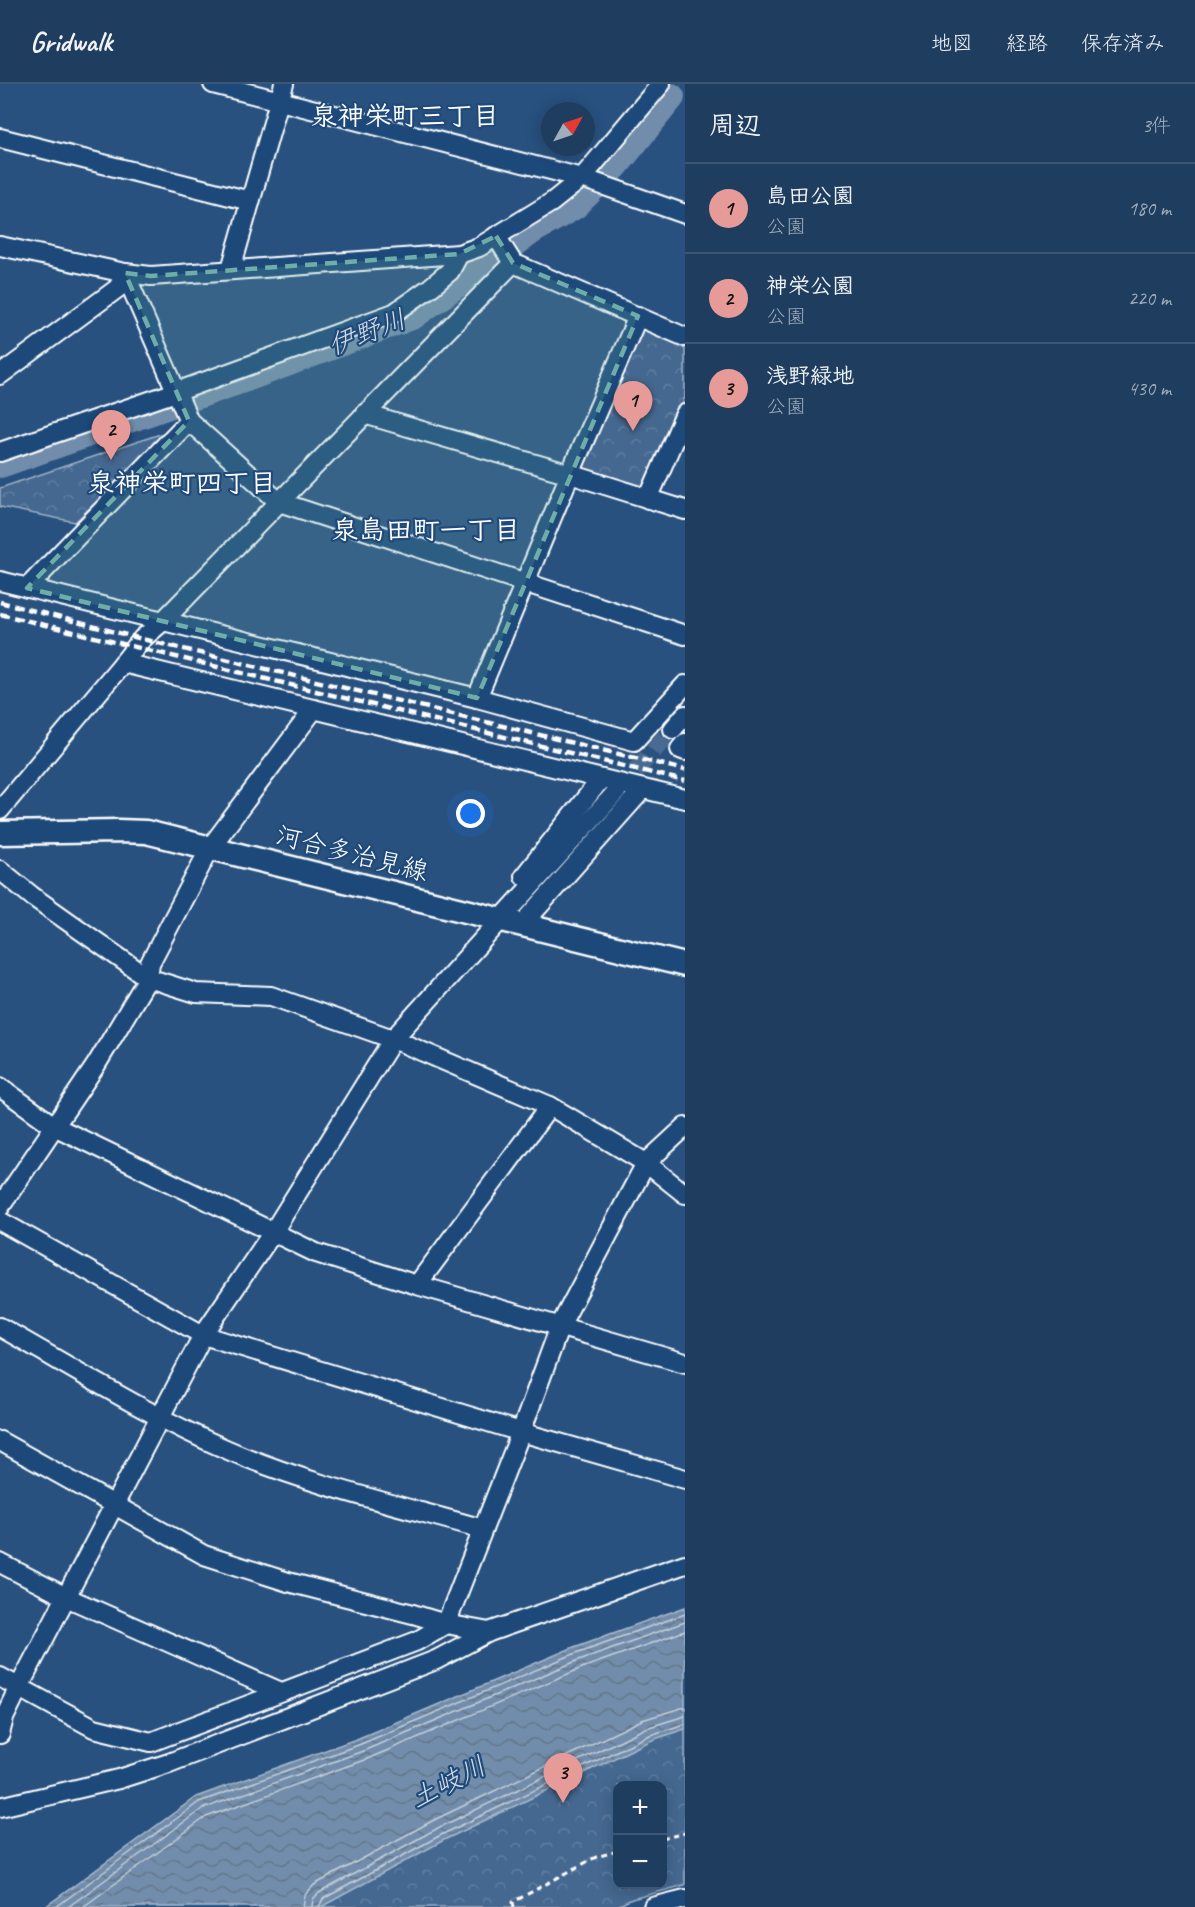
<!DOCTYPE html>
<html lang="ja">
<meta charset="utf-8">
<style>
:root{--surface:#1e3d5f;--page:#264465;--text:#f1f3f6;--muted:#a1aebd;--line:#3c5674;--accent:#e69b98}
body{margin:0;font-family:Caveat,"Klee One",sans-serif;background:var(--page);color:var(--text)}
.controls{position:absolute;right:18px;bottom:18px;display:grid;overflow:hidden;border-radius:12px;box-shadow:0 3px 15px #0003}
.controls button{width:54px;height:54px;display:grid;place-items:center;padding:0;border:0;border-bottom:2px solid var(--line);background:var(--surface);color:var(--text);font:30px sans-serif}
.compass{position:absolute;left:541px;top:18px;width:54px;height:54px;border-radius:50%;background:var(--surface);box-shadow:0 3px 15px #0003;rotate:50deg}
.you{position:absolute;left:471px;top:730px;width:21px;height:21px;margin:-15px;border:4px solid #fff;border-radius:50%;background:#1a73e8;box-shadow:0 0 0 9px #1a73e833}
.badge{display:grid;place-items:center;width:39px;height:39px;border-radius:50%;background:var(--accent);color:#111;font-size:20px;font-weight:700}
.pin{position:absolute;translate:-50% -50px;filter:drop-shadow(0 2px 3px #0008)}
.pin::after{content:'';position:absolute;top:32px;width:21px;height:18px;background:inherit;clip-path:polygon(0 0,100% 0,50% 100%)}
.list{margin:0;padding:0;list-style:none}
h2{display:flex;justify-content:space-between;align-items:center;height:78px;margin:0;padding:0 24px;font-size:26px}
h2 small{font-size:20px;font-weight:400;color:var(--muted)}
.list li{display:grid;grid-template-columns:39px 1fr auto;gap:18px;align-items:center;box-sizing:border-box;height:90px;padding:0 24px;border-top:2px solid var(--line)}
.list b{display:block;font-size:22px;white-space:nowrap}
.list p{margin:0;font-size:20px;white-space:nowrap;color:var(--muted)}
.list em{font-size:20px;font-style:normal;color:var(--muted)}
.map{position:relative;flex:none;width:685px;height:1823px;overflow:hidden}
header{display:flex;align-items:center;gap:36px;box-sizing:border-box;height:84px;padding:0 30px;background:var(--surface);border-bottom:2px solid var(--line)}
header strong{font-size:28px}
nav{display:flex;gap:33px;margin-inline-start:auto;font-size:21px}
main{display:flex}
aside{flex:1;background:var(--surface)}
.map>svg:first-child{display:block}
</style>
<header>
<strong>Gridwalk</strong>
<nav><a>地図</a><a>経路</a><a>保存済み</a></nav>
</header>
<main>
<div class="map">
<svg width="685" height="1823" viewBox="0 0 685 1823">
<defs>
<pattern id="forest-crowns" width="20" height="18" patternUnits="userSpaceOnUse" patternTransform="scale(1.5)"><rect width="20" height="18" fill="#446890"/><path d="M2 6a3 3 0 1 1 6 0M12 15a3 3 0 1 1 6 0" fill="none" stroke="#607fa1"/></pattern>
<pattern id="water-waves" width="16" height="10" patternUnits="userSpaceOnUse" patternTransform="scale(1.5)"><rect width="16" height="10" fill="#718dab"/><path d="M0 5q4-4 8 0t8 0" fill="none" stroke="#64768a"/></pattern>
</defs>
<rect width="100%" height="100%" fill="#28517f"/>
<filter id="ink" filterUnits="userSpaceOnUse"><feTurbulence type="fractalNoise" baseFrequency=".0167" numOctaves="2"/><feDisplacementMap in="SourceGraphic" scale="12" xChannelSelector="R" yChannelSelector="G"/><feConvolveMatrix kernelMatrix="1 2 1 2 8 2 1 2 1" color-interpolation-filters="sRGB"/></filter>
<g filter="url(#ink)">
<g fill="url(#forest-crowns)" stroke="#a2b4c8" stroke-width="1.5" fill-rule="evenodd">
<polygon points="644,243 685,260 685,313 648,400 640,403 583,386 581,380 640,245"/>
<polygon points="172,346 75,438 0,423 0,404"/>
<path d="M685 1635V1801L632 1815 615 1823H309L461 1736 574 1696 650 1648ZM618 1702H662V1800H618Z"/>
</g>
<polygon fill="url(#water-waves)" stroke="#aabbcd" stroke-width="1.5" points="685,1523 685,1645 652,1656 444,1756 321,1823 45,1823 196,1713 359,1654 574,1563"/>
<g fill="none" stroke-linecap="round" stroke-linejoin="round">
<g stroke="#c6d1dd" stroke-width="1.5">
<polyline points="56,1823 199,1718 361,1660 576,1569 685,1530"/>
<polyline points="68,1823 202,1725 363,1667 579,1576 685,1538"/>
<polyline points="83,1823 206,1733 367,1675 582,1584 685,1547"/>
<polyline points="303,1823 305,1811 314,1801 434,1736 642,1636 685,1623"/>
<polyline points="312,1823 313,1815 319,1809 438,1744 646,1644 685,1632"/>
<polyline points="319,1823 323,1815 441,1751 650,1651 685,1640"/>
</g>
<polyline stroke="#718dab" stroke-width="28" points="0,380 246,294 412,232 531,147 574,122 615,82 671,13"/>
<polyline stroke="#486b92" stroke-width="18" stroke-dasharray="18 9" stroke-linecap="butt" points="617,707 673,645"/>
<defs>
<g id="minor">
<polyline points="213,0 582,94 685,130"/>
<polyline points="0,54 250,117"/>
<polyline points="496,152 513,179 685,253"/>
<polyline points="0,162 125,189 151,192 459,170 479,163 552,118 582,94 661,0"/>
<polyline points="231,185 284,0"/>
<polyline points="125,189 189,337 279,418 685,551"/>
<polyline points="0,291 118,204 125,189"/>
<polyline points="364,330 570,390 685,426"/>
<polyline points="0,368 176,308 394,229 431,203 450,187 459,170"/>
<polyline points="648,415 685,330"/>
<polyline points="0,497 477,614 634,657 685,601"/>
<polyline points="27,504 189,337"/>
<polyline points="123,579 685,715"/>
<polyline points="477,614 570,390 638,232"/>
<polyline points="673,645 685,631"/>
<polyline points="685,659 680,665 685,667"/>
<polyline points="0,726 123,579 142,555 162,538 513,179"/>
<polyline points="0,786 32,812 148,894 196,909 271,912 393,955 550,1022 646,1079 685,1110"/>
<polyline points="524,792 601,695"/>
<polyline points="522,841 643,705"/>
<polyline points="0,1003 54,1042 316,1169 417,1201 685,1279"/>
<polyline points="0,1123 96,981 148,894 150,879 210,764 314,625"/>
<polyline points="0,1137 203,1251 521,1348 685,1395"/>
<polyline points="417,1201 550,1022"/>
<path d="M0 1243C75 1285 149 1332 228 1366 309 1401 398 1421 483 1445"/>
<polyline points="0,1357 204,1471 288,1498 413,1530 446,1540 489,1548"/>
<polyline points="0,1479 66,1513 281,1608"/>
<polyline points="0,1593 94,1644 151,1658 417,1557 446,1540 521,1348 560,1242 646,1079 685,1043"/>
<polyline points="0,1650 4,1634 19,1603 203,1251 273,1148 393,955 617,707"/>
<polyline points="0,1723 119,1695 169,1679 436,1576 489,1548 685,1480"/>
<polyline points="653,1823 685,1815"/>
</g>
<polyline id="major" points="0,749 118,747 146,748 685,881"/>
</defs>
<use href="#minor" stroke="#fff" stroke-width="22"/>
<use href="#major" stroke="#fff" stroke-width="27"/>
<g stroke="#fff" stroke-width="3" stroke-dasharray="6 4.5" stroke-linecap="butt">
<polyline points="662,1755 685,1749"/>
<polyline points="514,1823 513,1818 596,1773 618,1767"/>
</g>
<use href="#minor" stroke="#1f4a7a" stroke-width="18"/>
<use href="#major" stroke="#1f4a7a" stroke-width="22"/>
<g stroke="#fff" stroke-width="4.5" stroke-dasharray="9 4.5" stroke-linecap="butt">
<polyline points="0,518 142,555 685,686"/>
<polyline points="0,530 685,697"/>
</g>
</g>
</g>
<path fill="#6fada8" fill-opacity="0.2" stroke="#6fada8" stroke-width="4.5" stroke-dasharray="12 8" stroke-linejoin="round" d="M496 152 513 179 638 232 477 614 27 504 189 337 125 189 151 192 459 170Z"/>
<g text-anchor="middle" stroke-width="4.5" stroke-linejoin="round" paint-order="stroke">
<g font-size="26" fill="#fff" stroke="#1f4a7a">
<text transform="translate(352 769) rotate(14)" y="9">河合多治見線</text>
</g>
<g font-size="27" font-weight="bold" fill="#fff" stroke="#1f4a7a">
<text x="405" y="41">泉神栄町三丁目</text>
<text x="182" y="408">泉神栄町四丁目</text>
<text x="426" y="455">泉島田町一丁目</text>
</g>
<g font-size="27" font-style="italic" fill="#d4dde6" stroke="#1f4a7a">
<text transform="translate(367 248) rotate(-21)" y="9">伊野川</text>
<text transform="translate(448 1698) rotate(-27)" y="9">土岐川</text>
</g>
</g>
</svg>
<div class="controls">
<button>+</button>
<button>−</button>
</div>
<svg class="compass" viewBox="-18 -18 36 36"><path d="M0-13l5 13h-10z" fill="#e53935"/><path d="M0 13l5-13h-10z" fill="#a1aebd"/></svg>
<div class="you"></div>
<div class="pin badge" style="left:633px;top:347px">1</div>
<div class="pin badge" style="left:111px;top:376px">2</div>
<div class="pin badge" style="left:563px;top:1719px">3</div>
</div>
<aside>
<h2>周辺<small>3件</small></h2>
<ul class="list">
<li><span class="badge">1</span><div><b>島田公園</b><p>公園</p></div><em>180 m</em></li>
<li><span class="badge">2</span><div><b>神栄公園</b><p>公園</p></div><em>220 m</em></li>
<li><span class="badge">3</span><div><b>浅野緑地</b><p>公園</p></div><em>430 m</em></li>
</ul>
</aside>
</main>
